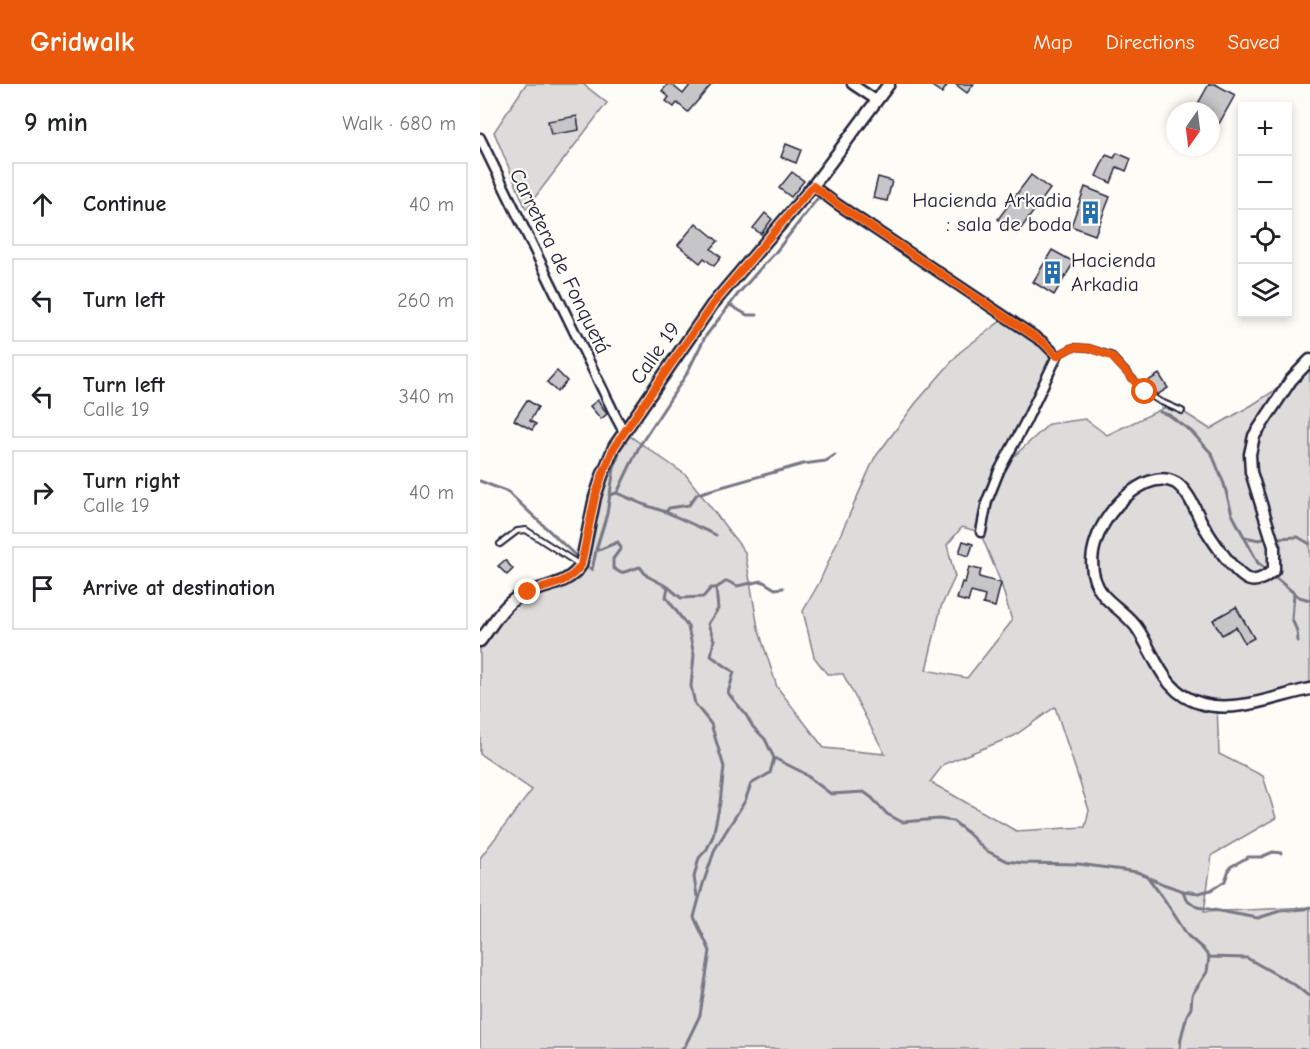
<!DOCTYPE html>
<meta charset="utf-8">
<style>
:root{--surface:#fff;--page:#f2f2f2;--text:#202124;--muted:#757577;--line:#e0e0e0;--accent:#ea580c}
body{margin:0;font-family:"Comic Neue",sans-serif;background:var(--page);color:var(--text)}
.controls{position:absolute;right:18px;top:18px;display:grid;overflow:hidden;border-radius:0px;box-shadow:0 3px 9px #0003}
.controls button{width:54px;height:54px;display:grid;place-items:center;padding:0;border:0;border-bottom:2px solid var(--line);background:var(--surface);color:var(--text);font:30px sans-serif}
.compass{position:absolute;left:686px;top:18px;width:54px;height:54px;border-radius:50%;background:var(--surface);box-shadow:0 3px 9px #0003;rotate:194deg}
.stop{position:absolute;width:18px;height:18px;margin:-14px;border:4px solid #ea580c;border-radius:50%;background:#fff}
.stop.end{background:#ea580c;border-color:#fff;box-shadow:0 2px 6px #0008}
.list{margin:0;padding:0;list-style:none}
h2{display:flex;justify-content:space-between;align-items:center;height:78px;margin:0;padding:0 24px;font-size:26px}
h2 small{font-size:20px;font-weight:400;color:var(--muted)}
.list li{display:grid;grid-template-columns:39px 1fr auto;gap:18px;align-items:center;box-sizing:border-box;height:84px;margin:0 12px 12px;padding:0 12px;border:2px solid var(--line);border-radius:0px}
.list b{display:block;font-size:22px;white-space:nowrap}
.list p{margin:0;font-size:20px;white-space:nowrap;color:var(--muted)}
.list em{font-size:20px;font-style:normal;color:var(--muted)}
.icon{flex:none;width:33px;height:33px;fill:none;stroke:currentColor;stroke-width:2;stroke-linecap:round;stroke-linejoin:round}
.map{position:relative;flex:none;width:830px;height:965px;overflow:hidden}
header{display:flex;align-items:center;gap:36px;box-sizing:border-box;height:84px;padding:0 30px;background:var(--accent);color:#fff}
header strong{font-size:28px}
nav{display:flex;gap:33px;margin-inline-start:auto;font-size:21px}
main{display:flex}
aside{flex:1;background:var(--surface)}
.map>svg:first-child{display:block}
</style>
<header>
<strong>Gridwalk</strong>
<nav><a>Map</a><a>Directions</a><a>Saved</a></nav>
</header>
<main>
<aside>
<h2>9 min<small>Walk · 680 m</small></h2>
<ul class="list">
<li><svg class="icon" aria-label="ahead" viewBox="0 0 24 24"><path d="M12 20V5M6 11l6-6 6 6"/></svg><div><b>Continue</b></div><em>40 m</em></li>
<li><svg class="icon" aria-label="left" viewBox="0 0 24 24"><path d="M17 20v-9H6M10 6l-5 5 5 5"/></svg><div><b>Turn left</b></div><em>260 m</em></li>
<li><svg class="icon" aria-label="left" viewBox="0 0 24 24"><path d="M17 20v-9H6M10 6l-5 5 5 5"/></svg><div><b>Turn left</b><p>Calle 19</p></div><em>340 m</em></li>
<li><svg class="icon" aria-label="right" viewBox="0 0 24 24"><path d="M7 20v-9h11M14 6l5 5-5 5"/></svg><div><b>Turn right</b><p>Calle 19</p></div><em>40 m</em></li>
<li><svg class="icon" aria-label="arrive" viewBox="0 0 24 24"><path d="M6 21V4h12l-3 4 3 4H6"/></svg><div><b>Arrive at destination</b></div></li>
</ul>
</aside>
<div class="map">
<svg width="830" height="965" viewBox="0 0 830 965">
<rect width="100%" height="100%" fill="#fdfcf7"/>
<filter id="ink" filterUnits="userSpaceOnUse"><feTurbulence type="fractalNoise" baseFrequency=".0167" numOctaves="2"/><feDisplacementMap in="SourceGraphic" scale="12" xChannelSelector="R" yChannelSelector="G"/><feConvolveMatrix kernelMatrix="1 2 1 2 8 2 1 2 1" color-interpolation-filters="sRGB"/></filter>
<g filter="url(#ink)">
<g fill="#dddcdb" stroke="#807f8b" stroke-width="1.5" fill-rule="evenodd">
<polygon points="46,0 103,0 127,19 46,125 14,48"/>
<path d="M526 233 577 272 520 385 569 340 605 335 627 351 688 322 702 327 730 345 772 321 811 296 830 276V605L737 623 739 670 783 692 796 734 732 771 724 828 830 823V965H0V774L52 706 0 670V557L26 523 97 487 115 413 144 348 206 391 265 468 278 544 297 603 344 664 405 670 363 590H347L334 573 323 527 339 499 394 375 435 320 480 268ZM482 443 500 448 521 499 532 537 487 594 446 586 461 523 475 493 467 461ZM575 623 609 726 605 743 536 747 450 698 464 680 534 652Z"/>
</g>
<g fill="none" stroke-linecap="round" stroke-linejoin="round">
<g stroke="#787885" stroke-width="3">
<polyline points="250,221 267,231 277,231"/>
<polyline points="680,328 689,331 712,348 732,370 744,400 752,430 778,479 787,486"/>
<polyline points="0,397 28,408 97,473"/>
<polyline points="137,409 160,361 206,291 225,253 258,210 280,185 295,169 337,115"/>
<polyline points="129,411 137,409 165,421 186,428 189,424 209,421 217,410 323,380 346,377 355,371"/>
<polyline points="186,428 236,451"/>
<polyline points="765,453 779,456 788,454"/>
<polyline points="795,454 818,453 830,460"/>
<polyline points="116,466 127,430 134,384 139,369"/>
<polyline points="110,484 112,486 116,467 138,458 141,464 133,475 133,484 141,489 160,483 167,492 188,503 201,514 223,513 231,504 236,504 238,525 228,540 234,556 231,572 254,588 248,609 266,631 273,643 285,655 294,674 322,688 351,710 384,708 392,714 407,730 422,738 459,735 473,737 488,749 505,766 527,777 542,779 599,780 657,788 667,792 686,818 708,852 722,864 729,873 767,874 815,901 830,913"/>
<polyline points="792,491 819,513 830,516"/>
<polyline points="188,503 186,513 208,543 214,571 211,602 215,620 231,640 244,683 240,719 233,752 227,765 219,774 214,793 217,812"/>
<polyline points="236,504 247,497 257,502 282,497 295,505 303,504"/>
<polyline points="814,509 812,535 817,547 818,557"/>
<polyline points="670,794 683,800 703,807 719,809 731,806 745,797 750,783 768,773 781,773 793,768 801,769"/>
<polyline points="703,807 706,815 717,823 778,834 800,827 825,825 830,823"/>
<polyline points="201,965 205,962 220,931 230,867 214,833 223,800 235,765 265,717 271,700 290,689 294,674"/>
<polyline points="700,965 701,954 707,931 711,924 712,911 727,888 729,873"/>
</g>
</g>
<g fill="#c6c6c8" stroke="#22223b" stroke-width="1.5">
<polygon points="188,0 191,0 203,10 211,0 232,0 208,28 197,19 194,23 186,17 189,13 182,7"/>
<polygon points="449,0 468,0 462,9"/>
<polygon points="475,0 494,0 487,9"/>
<polygon points="729,0 735,0 755,11 731,54 731,27 714,27"/>
<polygon points="97,32 99,46 71,51 68,37"/>
<polygon points="306,60 321,66 316,79 301,73"/>
<polygon points="637,69 651,75 646,87 637,83 631,99 616,92 626,71 634,74"/>
<polygon points="312,88 324,97 311,113 299,104"/>
<polygon points="551,91 570,105 537,150 518,135"/>
<polygon points="398,93 412,97 407,117 393,114"/>
<polygon points="605,103 630,113 615,151 591,142"/>
<polygon points="285,129 292,135 281,150 273,144"/>
<polygon points="216,139 238,157 231,165 241,173 234,182 224,174 220,179 198,161"/>
<polygon points="572,166 594,178 574,211 553,198"/>
<polygon points="77,287 87,297 77,308 67,298"/>
<polygon points="679,290 688,304 677,311 668,297"/>
<polygon points="47,316 58,323 50,337 56,340 52,346 34,336"/>
<polygon points="118,316 127,330 121,335 110,322"/>
<polygon points="483,457 493,460 489,472 479,469"/>
<polygon points="25,476 33,485 27,491 18,482"/>
<polygon points="489,483 501,486 499,493 521,499 515,523 503,520 505,512 491,508 488,518 477,515 482,498 485,499"/>
<polygon points="756,523 774,554 765,559 756,543 742,551 733,536"/>
</g>
<g fill="none" stroke-linecap="round" stroke-linejoin="round">
<defs>
<g id="service">
<polyline points="578,271 593,263 609,264 631,271 665,308 679,317 702,327"/>
<polyline points="20,460 37,447 46,446 100,481"/>
</g>
<g id="minor">
<polyline points="372,0 396,16"/>
<polyline points="0,54 136,333 144,348"/>
<polyline points="333,102 357,120 563,258 577,272 545,339 519,387 507,417 501,448"/>
</g>
<g id="tertiary">
<path d="M830 276 811 296 774 352 770 370 771 388 794 462V486C787 492 779 498 770 496 756 493 728 450 721 437 715 425 708 407 696 399 680 390 663 399 650 409 621 432 597 479 624 512 635 524 651 533 659 547 677 576 685 611 723 620 756 629 797 612 830 605"/>
<path d="M0 557C11 543 21 524 36 514 57 501 87 504 101 481L115 413 122 392 134 363 232 221 333 102 409 0"/>
</g>
</defs>
<use href="#service" stroke="#22223b" stroke-width="8"/>
<use href="#minor" stroke="#22223b" stroke-width="13"/>
<use href="#tertiary" stroke="#22223b" stroke-width="15"/>
<use href="#service" stroke="#fdfcf7" stroke-width="4"/>
<use href="#minor" stroke="#fdfcf7" stroke-width="8"/>
<use href="#tertiary" stroke="#fdfcf7" stroke-width="10"/>
</g>
</g>
<g fill="none" stroke-linecap="round" stroke-linejoin="round" filter="url(#ink)">
<path stroke="#ea580c" stroke-width="8" d="M48 508C67 502 90 499 101 481L115 413 122 392 134 363 232 221 333 102 357 120 563 258 577 272 593 263 609 264 631 272 665 308"/>
</g>
<defs>
<symbol id="building-bare" viewBox="-9 -9 18 18"><path d="M-4-6H4V6H1V3H-1V6H-4ZM-2.5-4.3h1.7v1.8h-1.7ZM.8-4.3h1.7v1.8H.8ZM-2.5-1h1.7V.8h-1.7ZM.8-1h1.7V.8H.8Z" fill="#1f6fb2" stroke="#fdfcf7" stroke-width="2.5" paint-order="stroke"/></symbol>
</defs>
<g fill-rule="evenodd">
<use href="#building-bare" x="594" y="112" width="33" height="33"/>
<use href="#building-bare" x="556" y="172" width="33" height="33"/>
</g>
<g text-anchor="middle" stroke-width="4.5" stroke-linejoin="round" paint-order="stroke">
<g font-size="21" fill="#22223b" stroke="#fdfcf7" text-anchor="end">
<text x="592" y="123">Hacienda Arkadia<tspan x="592" dy="24">: sala de boda</tspan></text>
<text x="591" y="183" text-anchor="start">Hacienda<tspan x="591" dy="24">Arkadia</tspan></text>
</g>
<g font-size="21" fill="#22223b" stroke="#fdfcf7">
<text transform="translate(80 177) rotate(64)" y="7">Carretera de Fonquetá</text>
<text transform="translate(175 269) rotate(-55)" y="7">Calle 19</text>
</g>
</g>
</svg>
<div class="controls">
<button>+</button>
<button>−</button>
<button><svg class="icon" aria-label="locate" viewBox="0 0 24 24"><circle cx="12" cy="12" r="6"/><path d="M12 2v4M12 18v4M2 12h4M18 12h4"/></svg></button>
<button><svg class="icon" aria-label="layers" viewBox="0 0 24 24"><path d="M12 4l9 5-9 5-9-5zM3 14l9 5 9-5"/></svg></button>
</div>
<svg class="compass" viewBox="-18 -18 36 36"><path d="M0-13l5 13h-10z" fill="#e53935"/><path d="M0 13l5-13h-10z" fill="#757577"/></svg>
<div class="stop" style="left:665px;top:308px"></div>
<div class="stop end" style="left:48px;top:508px"></div>
</div>
</main>
